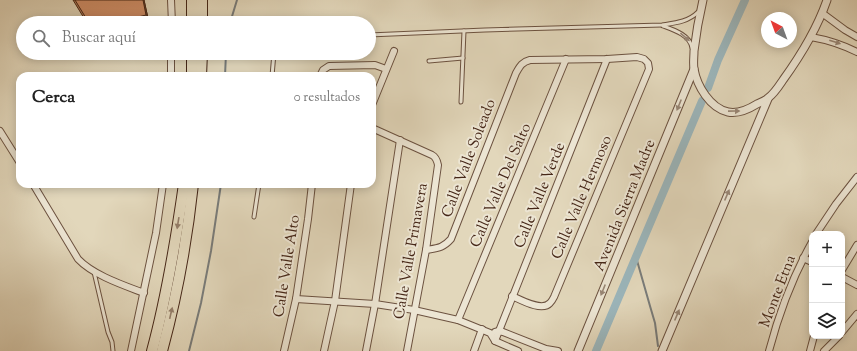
<!DOCTYPE html>
<html lang="es">
<meta charset="utf-8">
<style>
:root{--surface:#fff;--page:#f2f2f2;--text:#222;--muted:#767676;--line:#e0e0e0}
body{margin:0;font-family:"Sorts Mill Goudy",serif;background:var(--page);color:var(--text)}
.controls{position:absolute;right:12px;bottom:12px;display:grid;overflow:hidden;border-radius:8px;box-shadow:0 2px 10px #0003}
.controls button{width:36px;height:36px;display:grid;place-items:center;padding:0;border:0;border-bottom:1px solid var(--line);background:var(--surface);color:var(--text);font:20px sans-serif}
.compass{position:absolute;left:761px;top:12px;width:36px;height:36px;border-radius:50%;background:var(--surface);box-shadow:0 2px 10px #0003;rotate:319deg}
.list{margin:0;padding:0;list-style:none}
h2{display:flex;justify-content:space-between;align-items:center;height:52px;margin:0;padding:0 16px;font-size:17px}
h2 small{font-size:13px;font-weight:400;color:var(--muted)}
.icon{flex:none;width:22px;height:22px;fill:none;stroke:currentColor;stroke-width:2;stroke-linecap:round;stroke-linejoin:round}
.map{position:relative;flex:none;width:857px;height:351px;overflow:hidden}
.search{position:absolute;background:var(--surface);box-shadow:0 2px 10px #0003;left:16px;top:16px;width:360px;height:44px;display:flex;align-items:center;gap:10px;box-sizing:border-box;padding:0 14px;border-radius:22px;color:var(--muted);font-size:15px}
.panel{position:absolute;background:var(--surface);box-shadow:0 2px 10px #0003;left:16px;top:72px;width:360px;height:116px;border-radius:12px}
.map>svg:first-child{display:block}
</style>
<div class="map">
<svg width="857" height="351" viewBox="0 0 857 351">
<rect width="100%" height="100%" fill="#e2d7bb"/>
<filter id="stains"><feTurbulence type="fractalNoise" baseFrequency=".005" numOctaves="4"/><feColorMatrix values="0 0 0 0 .2 0 0 0 0 .09 0 0 0 0 .02 0 0 0 .5 -.17"/></filter>
<radialGradient id="worn" r=".72"><stop offset=".6" stop-color="#630" stop-opacity="0"/><stop offset="1" stop-color="#630" stop-opacity=".3"/></radialGradient>
<g fill="none" stroke-linecap="round" stroke-linejoin="round">
<g stroke="#797c7a" stroke-width="2">
<polyline points="230,23 237,0"/>
<polyline points="225,76 226,53"/>
<polyline points="636,257 650,306 655,323 658,346"/>
<polyline points="189,351 201,303 211,251 221,184"/>
</g>
<g stroke="#9bb6bc" stroke-width="8">
<polyline points="708,88 718,60 745,0"/>
<polyline points="596,351 702,101"/>
</g>
<defs>
<g id="service">
<path d="M663 26C674 30 690 35 692 48"/>
<path d="M369 35 485 30 662 25C675 23 688 22 698 12"/>
<polyline points="429,61 463,58"/>
<polyline points="272,76 274,53"/>
<polyline points="461,102 464,31"/>
<polyline points="254,217 259,184"/>
<polyline points="94,272 108,332 112,342 113,351"/>
</g>
<g id="minor">
<polyline points="171,0 172,23"/>
<polyline points="822,13 845,30 857,37"/>
<path d="M811 37C828 40 841 44 857 52"/>
<polyline points="171,76 171,53"/>
<polyline points="320,76 323,70 329,66 375,65 386,69"/>
<polyline points="372,105 394,51"/>
<path d="M372 128 432 155C436 157 437 160 438 165L426 250 407 351"/>
<polyline points="0,131 20,163"/>
<path d="M33 184 78 259C93 275 123 285 144 293"/>
<polyline points="816,234 836,204 857,177"/>
<path d="M426 250C438 248 443 248 451 239L516 73C520 66 522 62 530 60L607 59 637 57 644 59 648 63 649 69 554 297C553 299 552 301 550 303 542 312 521 300 512 296"/>
<polyline points="803,258 812,262"/>
<polyline points="842,270 857,245"/>
<polyline points="842,277 857,285"/>
<polyline points="296,299 375,304 414,310 458,320 490,333 495,341 518,351"/>
<polyline points="458,320 566,59"/>
<polyline points="495,332 499,331 503,332 546,349 558,351"/>
<polyline points="842,332 857,314"/>
<polyline points="495,341 607,59"/>
<polyline points="131,351 156,233 163,184"/>
<polyline points="284,351 296,299 308,219 312,184"/>
<polyline points="324,351 335,301 351,184"/>
<polyline points="366,351 375,304 400,140"/>
<polyline points="474,351 482,329"/>
<path d="M769 351C779 313 793 276 812 242"/>
<polyline points="810,351 814,336"/>
<polyline points="824,351 839,336"/>
</g>
<g id="tertiary">
<path d="M703 0C699 17 696 34 694 51 694 57 693 63 694 69 697 86 710 108 728 112 738 114 749 109 757 104 761 102 765 101 768 98 774 94 779 86 783 80 801 55 817 29 827 0"/>
<polyline points="578,351 694,69"/>
<polyline points="662,351 768,99"/>
</g>
<g id="trunk">
<polyline points="192,0 192,23"/>
<polyline points="202,0 202,23"/>
<polyline points="192,76 192,53"/>
<polyline points="201,76 202,53"/>
<path d="M152 351C167 296 176 240 184 184"/>
<path d="M162 351C177 296 187 240 193 184"/>
</g>
</defs>
<use href="#service" stroke="#6c5240" stroke-width="5"/>
<use href="#minor" stroke="#6c5240" stroke-width="8"/>
<use href="#tertiary" stroke="#6c5240" stroke-width="9"/>
<use href="#trunk" stroke="#452617" stroke-width="12"/>
<use href="#service" stroke="#ece5d3" stroke-width="3"/>
<use href="#minor" stroke="#ece5d3" stroke-width="6"/>
<use href="#tertiary" stroke="#ece5d3" stroke-width="7"/>
<use href="#trunk" stroke="#e2d7bb" stroke-width="10"/>
</g>
<polygon fill="#b27a59" stroke="#452617" points="73,0 144,0 149,23 87,23"/>
<polygon fill="#916349" stroke="#452617" points="143,0 144,0 149,23 146,15"/>
<polygon fill="#cf8e68" stroke="#452617" points="75,0 143,0 146,15 114,23 89,23"/>
<defs><path id="oneway-solid" d="M-6-.8H1V-3.2L6.5 0L1 3.2V.8H-6Z"/></defs>
<g fill="#988675">
<use href="#oneway-solid" transform="translate(685 37) rotate(40)"/>
<use href="#oneway-solid" transform="translate(835 42) rotate(18)"/>
<use href="#oneway-solid" transform="translate(679 105) rotate(112)"/>
<use href="#oneway-solid" transform="translate(734 111) rotate(-1)"/>
<use href="#oneway-solid" transform="translate(727 195) rotate(-67)"/>
<use href="#oneway-solid" transform="translate(603 290) rotate(112)"/>
<use href="#oneway-solid" transform="translate(677 315) rotate(-67)"/>
</g>
<g fill="#947e69">
<use href="#oneway-solid" transform="translate(178 223) rotate(99)"/>
<use href="#oneway-solid" transform="translate(171 313) rotate(-77)"/>
</g>
<g text-anchor="middle" stroke-width="4" stroke-linejoin="round" paint-order="stroke">
<g font-size="15" fill="#452617" stroke="#ece5d3">
<text transform="translate(468 158) rotate(-69)" y="5">Calle Valle Soleado</text>
<text transform="translate(500 185) rotate(-67)" y="5">Calle Valle Del Salto</text>
<text transform="translate(539 195) rotate(-68)" y="5">Calle Valle Verde</text>
<text transform="translate(581 197) rotate(-67)" y="5">Calle Valle Hermoso</text>
<text transform="translate(624 205) rotate(-68)" y="5">Avenida Sierra Madre</text>
<text transform="translate(410 251) rotate(-80)" y="5">Calle Valle Primavera</text>
<text transform="translate(286 266) rotate(-81)" y="5">Calle Valle Alto</text>
<text transform="translate(777 291) rotate(-69)" y="5">Monte Etna</text>
</g>
</g>
<rect width="100%" height="100%" filter="url(#stains)"/>
<rect width="100%" height="100%" fill="url(#worn)"/>
</svg>
<div class="controls">
<button>+</button>
<button>−</button>
<button><svg class="icon" aria-label="layers" viewBox="0 0 24 24"><path d="M12 4l9 5-9 5-9-5zM3 14l9 5 9-5"/></svg></button>
</div>
<svg class="compass" viewBox="-18 -18 36 36"><path d="M0-13l5 13h-10z" fill="#e53935"/><path d="M0 13l5-13h-10z" fill="#767676"/></svg>
<div class="search"><svg class="icon" aria-label="search" viewBox="0 0 24 24"><circle cx="10" cy="10" r="6"/><path d="M15 15l6 6"/></svg>Buscar aquí</div>
<section class="panel">
<h2>Cerca<small>0 resultados</small></h2>
<ul class="list">
</ul>
</section>
</div>
